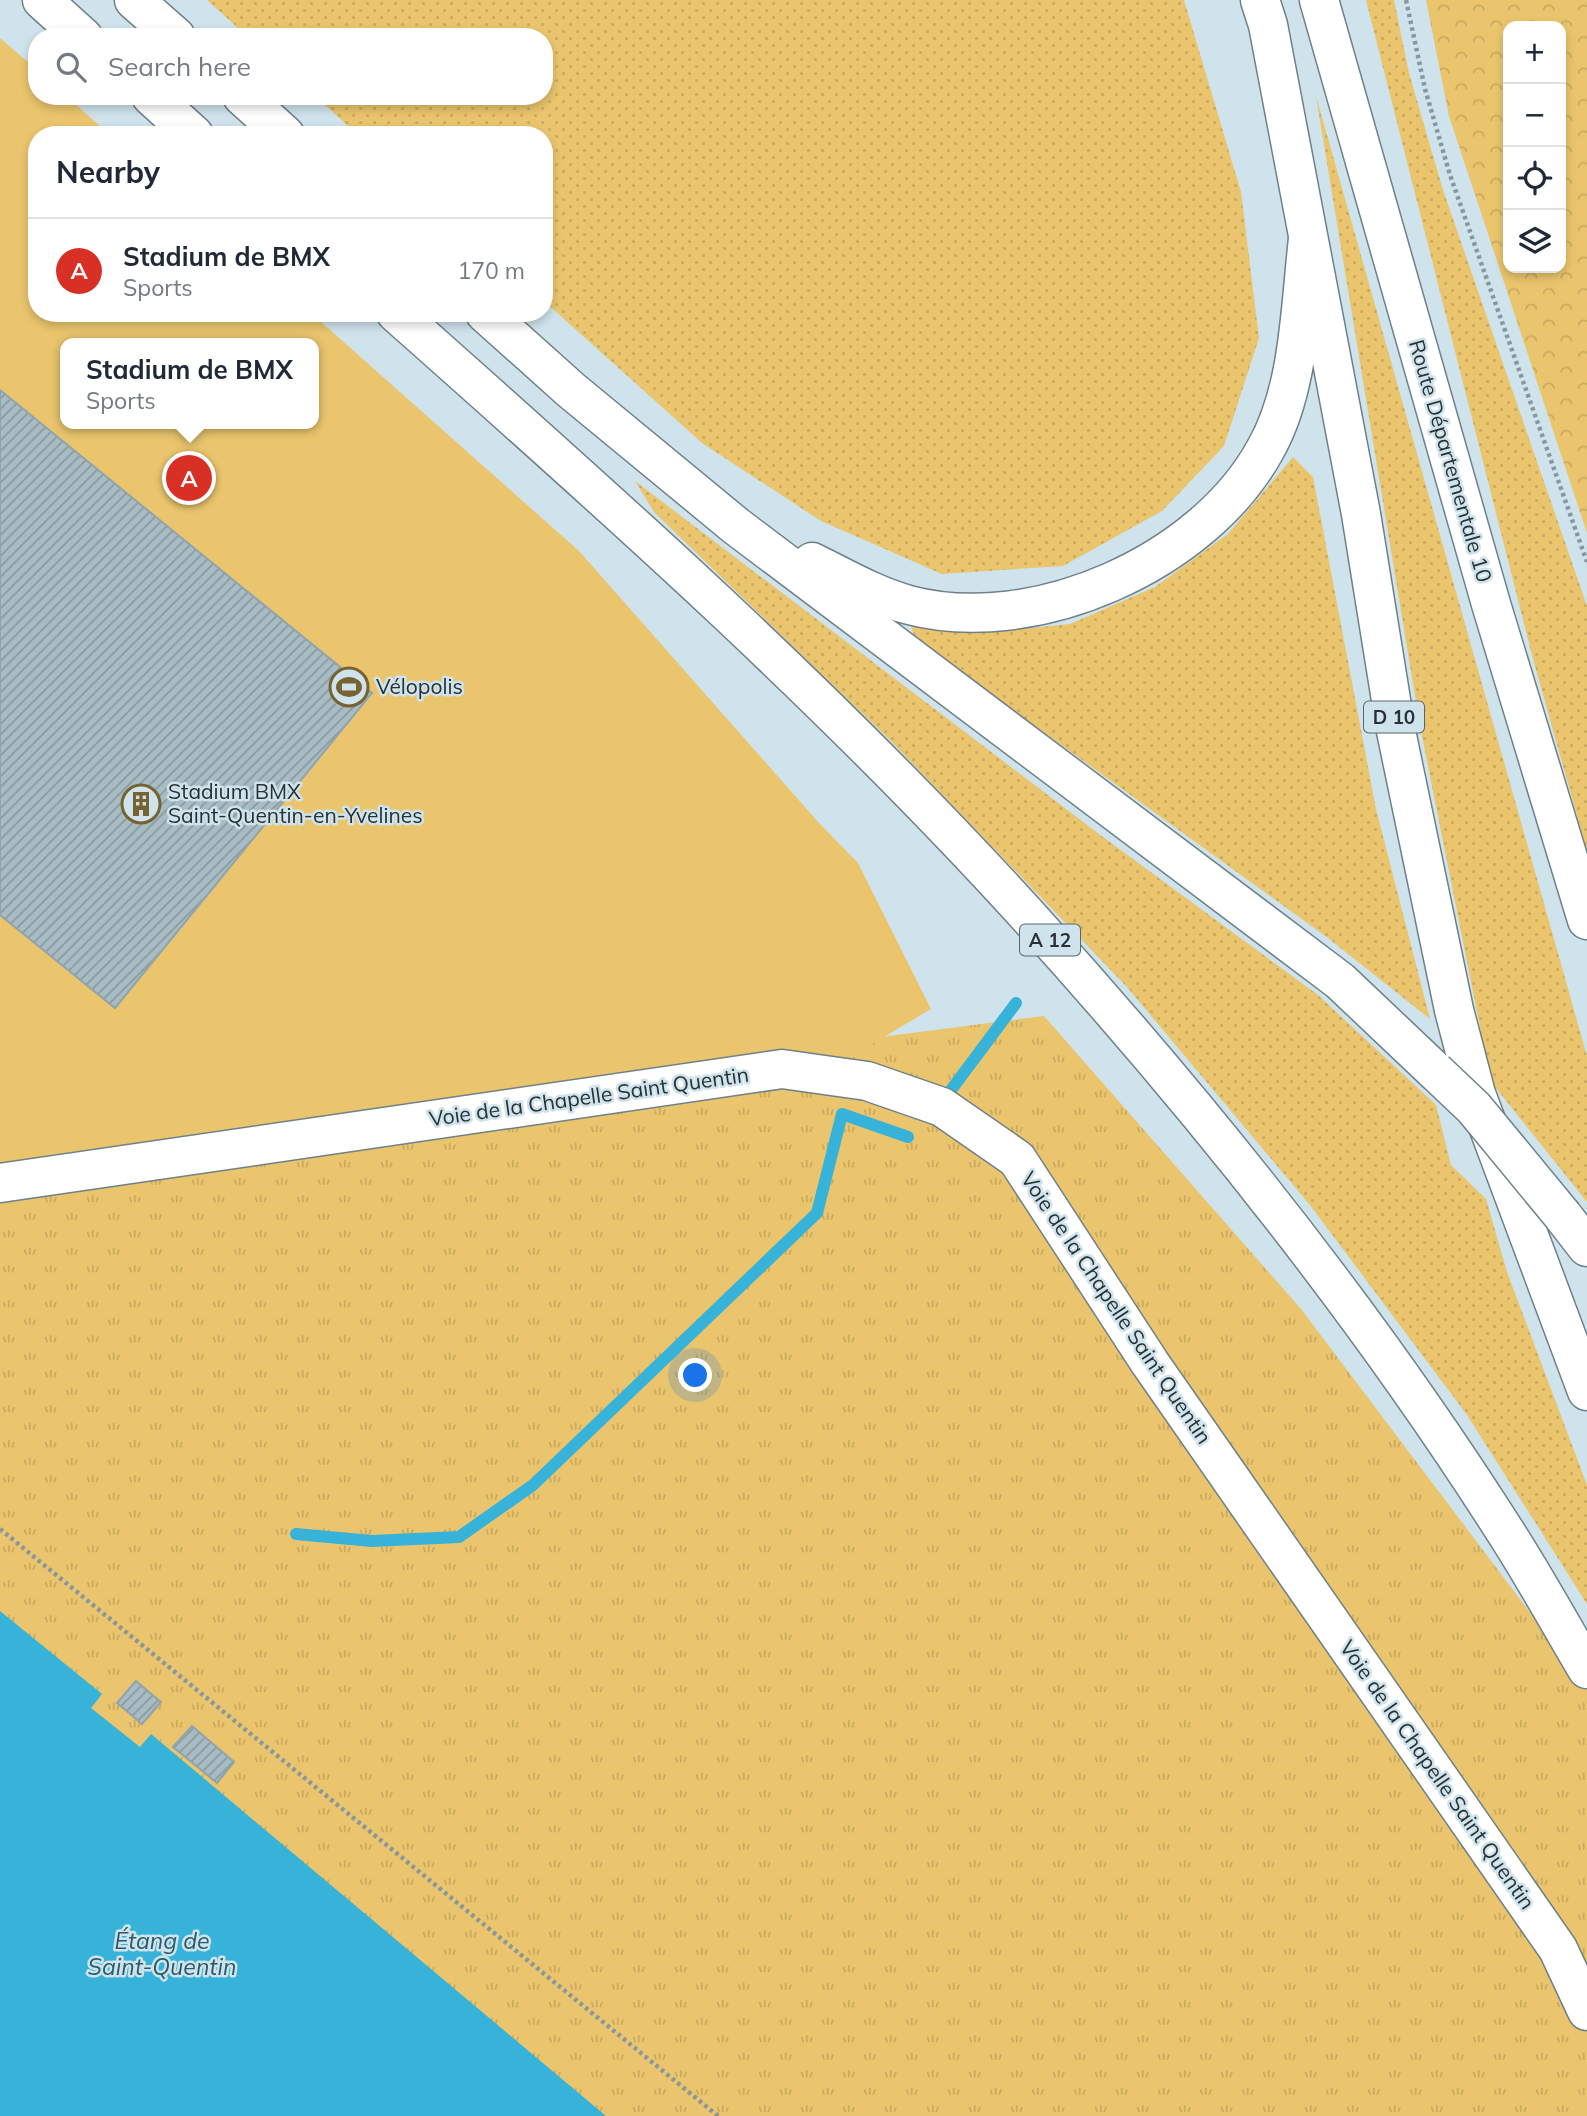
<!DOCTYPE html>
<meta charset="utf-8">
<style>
:root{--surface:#fff;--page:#f2f2f3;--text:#1f2937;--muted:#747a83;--line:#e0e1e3;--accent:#d93025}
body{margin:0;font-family:Mulish,sans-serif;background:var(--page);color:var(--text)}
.controls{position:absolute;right:21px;top:21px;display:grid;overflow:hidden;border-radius:14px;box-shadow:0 4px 10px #0003}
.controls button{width:63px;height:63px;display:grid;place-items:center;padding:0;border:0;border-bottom:2px solid var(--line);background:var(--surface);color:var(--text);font:35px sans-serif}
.you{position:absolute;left:696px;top:1376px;width:24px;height:24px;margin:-18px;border:5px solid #fff;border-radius:50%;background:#1a73e8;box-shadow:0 0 0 10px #1a73e833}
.badge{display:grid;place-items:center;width:46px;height:46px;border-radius:50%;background:var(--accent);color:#fff;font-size:23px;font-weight:700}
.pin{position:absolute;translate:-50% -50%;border:4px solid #fff;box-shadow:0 2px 7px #0006}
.popup{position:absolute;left:60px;top:338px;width:259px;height:91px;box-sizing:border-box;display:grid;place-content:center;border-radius:14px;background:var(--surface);filter:drop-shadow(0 2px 5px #0005);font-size:23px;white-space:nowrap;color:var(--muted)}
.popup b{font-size:26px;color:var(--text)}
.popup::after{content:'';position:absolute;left:50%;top:100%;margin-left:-14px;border:14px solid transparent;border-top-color:var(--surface)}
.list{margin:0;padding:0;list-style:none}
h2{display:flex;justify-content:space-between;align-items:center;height:91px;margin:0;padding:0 28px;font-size:30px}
h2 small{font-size:23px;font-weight:400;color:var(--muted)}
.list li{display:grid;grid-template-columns:46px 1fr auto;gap:21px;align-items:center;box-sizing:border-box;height:105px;padding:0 28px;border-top:2px solid var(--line)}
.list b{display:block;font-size:26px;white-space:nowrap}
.list p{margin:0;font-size:23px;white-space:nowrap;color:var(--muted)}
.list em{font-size:23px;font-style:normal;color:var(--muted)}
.icon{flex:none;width:38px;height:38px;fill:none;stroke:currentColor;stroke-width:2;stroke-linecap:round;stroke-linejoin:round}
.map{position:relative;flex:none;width:1587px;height:2116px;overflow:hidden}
.search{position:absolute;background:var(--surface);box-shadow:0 4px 10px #0003;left:28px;top:28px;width:525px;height:77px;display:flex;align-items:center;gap:18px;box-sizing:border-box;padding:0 24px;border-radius:28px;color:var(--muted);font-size:26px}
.panel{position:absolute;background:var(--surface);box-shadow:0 4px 10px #0003;left:28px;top:126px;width:525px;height:196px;border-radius:28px}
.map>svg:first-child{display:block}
</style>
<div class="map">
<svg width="1587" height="2116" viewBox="0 0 1587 2116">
<defs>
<pattern id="grass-dots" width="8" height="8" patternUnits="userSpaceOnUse" patternTransform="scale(1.75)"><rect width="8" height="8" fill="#eac56d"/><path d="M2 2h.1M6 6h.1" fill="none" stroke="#c9aa5f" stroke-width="1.8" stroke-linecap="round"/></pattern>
<pattern id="forest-crowns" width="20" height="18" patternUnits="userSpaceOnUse" patternTransform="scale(1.75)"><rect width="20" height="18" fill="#eac56d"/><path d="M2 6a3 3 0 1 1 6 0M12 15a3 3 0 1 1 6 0" fill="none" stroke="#c9aa5f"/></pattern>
<pattern id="park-tufts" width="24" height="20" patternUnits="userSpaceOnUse" patternTransform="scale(1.75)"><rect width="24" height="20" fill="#eac56d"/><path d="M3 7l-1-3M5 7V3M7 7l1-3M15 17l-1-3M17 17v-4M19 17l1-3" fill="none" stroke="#c9aa5f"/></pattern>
<pattern id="building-hatch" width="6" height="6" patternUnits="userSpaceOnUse" patternTransform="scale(1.75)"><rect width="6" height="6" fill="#a8bcc4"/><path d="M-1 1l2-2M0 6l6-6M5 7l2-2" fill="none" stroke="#8999a0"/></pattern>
</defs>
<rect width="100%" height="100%" fill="#cee3eb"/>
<g fill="url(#grass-dots)">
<polygon points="207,0 1184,0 1241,192 1259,338 1224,446 1162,511 1063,566 942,574 821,521 702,443 544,301 544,135 358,135 315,96 544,96 544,37 248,37"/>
<polygon points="1366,0 1394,0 1409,73 1443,190 1587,606 1587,851 1533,659"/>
<polygon points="1316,96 1587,1056 1587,1202 1491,1082 1420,726"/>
<polygon points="1293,457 1313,477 1376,809 1430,1019 1328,938 915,639 910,623 991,632 1070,624 1155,587 1228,534"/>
<polygon points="635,481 1099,834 1318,995 1436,1105 1451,1165 1486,1199 1507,1272 1587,1485 1587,1604 1467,1415 1310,1205 1126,986 890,740 654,512"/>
</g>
<path fill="url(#forest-crowns)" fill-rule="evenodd" d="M1426 0H1587V533L1449 116ZM1508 26H1561V268H1508Z"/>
<polygon fill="url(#park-tufts)" points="1044,1016 1301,1309 1587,1688 1587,2116 0,2116 0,1162 764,1052"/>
<path fill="#eac56d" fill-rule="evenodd" d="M0 38 37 70V96H66L110 135H37V313H311L579 551 819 823 858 863 931 1009 813 1079 0 1173ZM65 343H313V424H65Z"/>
<polygon fill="#37b3da" points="0,1611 102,1694 91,1708 140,1747 151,1734 606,2116 0,2116"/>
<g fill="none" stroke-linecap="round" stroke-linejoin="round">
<g stroke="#37b3da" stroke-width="12">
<polyline points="951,1090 1016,1003"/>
<polyline points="296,1534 372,1541 459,1537 533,1485 817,1213 842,1114 908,1137"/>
</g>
</g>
<g fill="url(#building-hatch)" stroke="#91a4ac" stroke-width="2">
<polygon points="0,390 372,693 115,1008 0,915"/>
<polygon points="136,1681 161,1702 142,1724 117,1703"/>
<polygon points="192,1726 234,1762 217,1783 173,1747"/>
</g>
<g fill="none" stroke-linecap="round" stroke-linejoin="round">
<defs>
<polyline id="minor" points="0,1183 782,1069 867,1081 942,1107 1017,1159 1150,1363 1558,1949 1587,2011"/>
<g id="major">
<polyline points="1260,0 1268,25 1361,514 1396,731 1454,1010 1476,1094 1587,1391"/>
<polyline points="1319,0 1491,604 1587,920"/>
</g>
<g id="highway">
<polyline points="42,0 83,37"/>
<polyline points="134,0 176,37"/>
<polyline points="151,96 194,135"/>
<polyline points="242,96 285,135"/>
<path d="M396 313C614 506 833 701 1029 917 1202 1108 1364 1310 1503 1528 1533 1574 1559 1622 1587 1669"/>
<polyline points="485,313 571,390 736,526 1340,981 1435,1071"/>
<path d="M812 562C843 577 875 596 909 605 1034 638 1203 563 1265 450 1300 389 1300 307 1308 239"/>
<polyline points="1563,1216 1587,1247"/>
</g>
</defs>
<use href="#minor" stroke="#6e8188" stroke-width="41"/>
<use href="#major" stroke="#6e8188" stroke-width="41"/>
<use href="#highway" stroke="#6e8188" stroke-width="41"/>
<g stroke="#88979d" stroke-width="4.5" stroke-dasharray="3.5 3.5" stroke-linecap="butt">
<polyline points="1406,0 1425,89 1450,175 1587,562"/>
<polyline points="0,1529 718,2116"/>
</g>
<use href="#minor" stroke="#fff" stroke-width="38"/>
<use href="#major" stroke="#fff" stroke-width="38"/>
<use href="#highway" stroke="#fff" stroke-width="38"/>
<defs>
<polyline id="highway-bridge" points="1435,1071 1474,1108 1563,1216"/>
</defs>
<use href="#highway-bridge" stroke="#6e8188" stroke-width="41" stroke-linecap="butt"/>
<use href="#highway-bridge" stroke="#fff" stroke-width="38"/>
</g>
<defs>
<symbol id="stadium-ring" viewBox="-11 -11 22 22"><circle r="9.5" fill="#cee3eb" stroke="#776231" stroke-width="1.5"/><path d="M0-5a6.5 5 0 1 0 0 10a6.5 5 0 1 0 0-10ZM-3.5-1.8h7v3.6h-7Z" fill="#776231"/></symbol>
<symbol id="building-ring" viewBox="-11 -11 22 22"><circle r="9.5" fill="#cee3eb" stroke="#776231" stroke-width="1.5"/><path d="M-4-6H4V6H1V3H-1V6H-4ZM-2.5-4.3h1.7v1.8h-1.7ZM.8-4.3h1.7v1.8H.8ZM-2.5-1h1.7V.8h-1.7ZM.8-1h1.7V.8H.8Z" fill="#776231"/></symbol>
</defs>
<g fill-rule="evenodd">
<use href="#stadium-ring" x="327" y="665" width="44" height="44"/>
<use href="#building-ring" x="119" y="782" width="44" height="44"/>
</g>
<g text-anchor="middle" stroke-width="5" stroke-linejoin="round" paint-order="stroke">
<g fill="#cee3eb" stroke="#5a666b" stroke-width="2">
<rect x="1364" y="701.5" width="60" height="31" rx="5"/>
<rect x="1020" y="924.5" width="60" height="31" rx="5"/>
</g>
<g font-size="19" font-weight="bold" fill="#293134">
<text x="1394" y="724">D 10</text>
<text x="1050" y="947">A 12</text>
</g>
<g font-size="21" fill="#293134" stroke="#cee3eb">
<text transform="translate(1450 461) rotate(74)" y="7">Route Départementale 10</text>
<text transform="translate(589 1097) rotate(-8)" y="7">Voie de la Chapelle Saint Quentin</text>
<text transform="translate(1116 1308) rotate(56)" y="7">Voie de la Chapelle Saint Quentin</text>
<text transform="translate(1437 1775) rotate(55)" y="7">Voie de la Chapelle Saint Quentin</text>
</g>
<g font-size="21" fill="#293134" stroke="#cee3eb" text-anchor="start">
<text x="376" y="694">Vélopolis</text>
<text x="168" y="799">Stadium BMX<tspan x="168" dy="24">Saint-Quentin-en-Yvelines</tspan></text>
</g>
<g font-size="23" font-style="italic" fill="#2a5b6c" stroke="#cee3eb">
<text x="162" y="1949">Étang de<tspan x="162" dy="26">Saint-Quentin</tspan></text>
</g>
</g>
</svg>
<div class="controls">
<button>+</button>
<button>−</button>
<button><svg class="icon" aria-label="locate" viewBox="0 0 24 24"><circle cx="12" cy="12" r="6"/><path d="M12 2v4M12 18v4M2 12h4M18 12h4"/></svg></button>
<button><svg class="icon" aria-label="layers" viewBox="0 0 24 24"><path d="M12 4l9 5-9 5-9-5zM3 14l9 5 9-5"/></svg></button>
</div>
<div class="you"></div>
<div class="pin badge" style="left:189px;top:478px">A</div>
<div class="popup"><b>Stadium de BMX</b>Sports</div>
<div class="search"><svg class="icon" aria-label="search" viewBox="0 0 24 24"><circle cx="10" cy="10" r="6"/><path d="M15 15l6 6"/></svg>Search here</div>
<section class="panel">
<h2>Nearby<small></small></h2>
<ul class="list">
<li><span class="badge">A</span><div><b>Stadium de BMX</b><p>Sports</p></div><em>170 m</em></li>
</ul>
</section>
</div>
